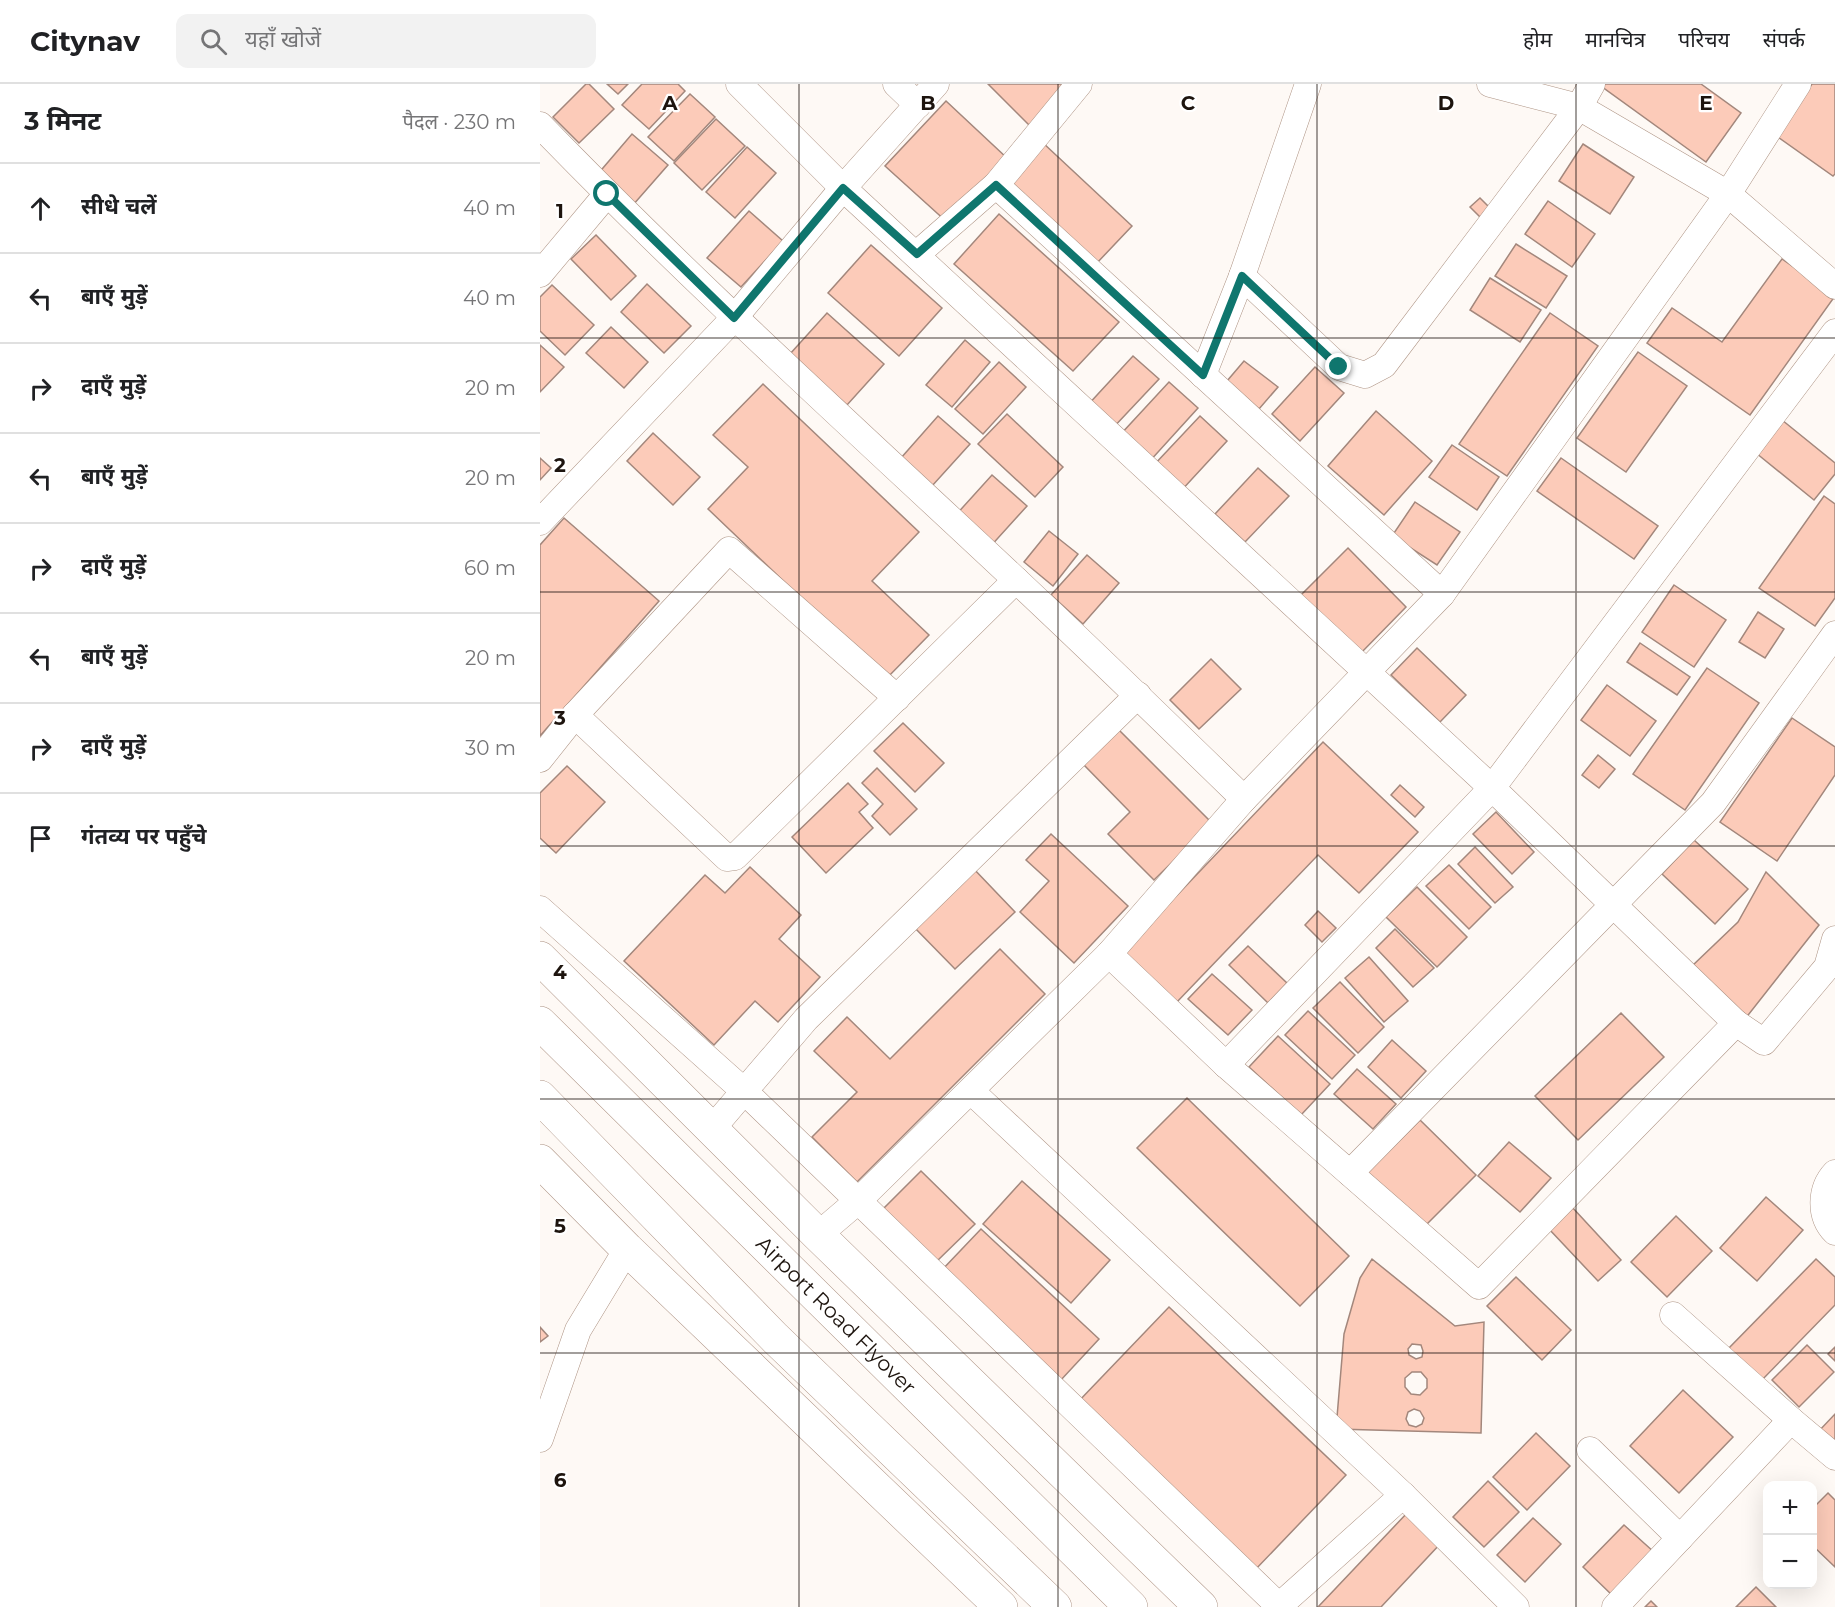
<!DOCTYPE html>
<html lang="hi">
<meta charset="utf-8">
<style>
:root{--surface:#fff;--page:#f2f2f2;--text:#202124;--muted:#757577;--line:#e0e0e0}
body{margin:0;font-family:Montserrat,"Noto Sans Devanagari",sans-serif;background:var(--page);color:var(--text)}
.controls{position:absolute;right:18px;bottom:18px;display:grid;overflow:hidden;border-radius:12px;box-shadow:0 6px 24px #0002}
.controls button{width:54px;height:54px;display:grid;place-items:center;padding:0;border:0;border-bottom:2px solid var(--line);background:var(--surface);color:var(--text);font:30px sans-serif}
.stop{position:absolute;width:18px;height:18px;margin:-14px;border:4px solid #0f766e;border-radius:50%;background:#fff}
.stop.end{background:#0f766e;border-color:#fff;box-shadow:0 2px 6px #0008}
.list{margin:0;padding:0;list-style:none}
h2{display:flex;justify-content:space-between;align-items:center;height:78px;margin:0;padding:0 24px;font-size:26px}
h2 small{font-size:20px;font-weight:400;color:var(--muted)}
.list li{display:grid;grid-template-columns:39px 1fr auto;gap:18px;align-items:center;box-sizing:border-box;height:90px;padding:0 24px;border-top:2px solid var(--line)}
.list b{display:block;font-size:22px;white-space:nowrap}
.list em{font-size:20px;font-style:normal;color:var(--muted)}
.icon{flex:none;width:33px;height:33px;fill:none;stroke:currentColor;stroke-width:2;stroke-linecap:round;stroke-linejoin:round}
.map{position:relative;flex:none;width:1295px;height:1523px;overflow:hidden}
header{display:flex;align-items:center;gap:36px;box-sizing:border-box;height:84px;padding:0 30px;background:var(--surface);border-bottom:2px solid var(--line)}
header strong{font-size:28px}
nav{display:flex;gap:33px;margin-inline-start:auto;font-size:21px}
.search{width:420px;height:54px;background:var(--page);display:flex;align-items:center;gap:15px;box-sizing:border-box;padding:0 21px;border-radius:12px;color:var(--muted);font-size:22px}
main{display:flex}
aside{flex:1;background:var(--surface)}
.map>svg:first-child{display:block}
</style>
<header>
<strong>Citynav</strong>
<div class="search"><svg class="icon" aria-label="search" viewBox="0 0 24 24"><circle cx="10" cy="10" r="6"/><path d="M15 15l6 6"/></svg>यहाँ खोजें</div>
<nav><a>होम</a><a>मानचित्र</a><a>परिचय</a><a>संपर्क</a></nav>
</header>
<main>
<aside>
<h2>3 मिनट<small>पैदल · 230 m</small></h2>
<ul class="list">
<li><svg class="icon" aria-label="ahead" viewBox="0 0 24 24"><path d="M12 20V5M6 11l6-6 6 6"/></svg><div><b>सीधे चलें</b></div><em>40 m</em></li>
<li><svg class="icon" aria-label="left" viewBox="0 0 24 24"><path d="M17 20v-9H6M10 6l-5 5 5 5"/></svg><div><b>बाएँ मुड़ें</b></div><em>40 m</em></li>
<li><svg class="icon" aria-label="right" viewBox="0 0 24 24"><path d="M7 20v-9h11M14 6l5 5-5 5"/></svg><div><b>दाएँ मुड़ें</b></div><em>20 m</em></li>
<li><svg class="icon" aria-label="left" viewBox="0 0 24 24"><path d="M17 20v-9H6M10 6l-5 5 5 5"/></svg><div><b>बाएँ मुड़ें</b></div><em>20 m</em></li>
<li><svg class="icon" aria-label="right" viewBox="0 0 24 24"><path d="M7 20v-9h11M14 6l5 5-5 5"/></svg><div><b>दाएँ मुड़ें</b></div><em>60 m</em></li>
<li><svg class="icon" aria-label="left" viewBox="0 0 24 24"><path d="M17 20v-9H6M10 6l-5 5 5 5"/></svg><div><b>बाएँ मुड़ें</b></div><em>20 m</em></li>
<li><svg class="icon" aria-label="right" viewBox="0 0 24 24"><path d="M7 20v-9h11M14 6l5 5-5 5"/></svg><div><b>दाएँ मुड़ें</b></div><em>30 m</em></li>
<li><svg class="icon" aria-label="arrive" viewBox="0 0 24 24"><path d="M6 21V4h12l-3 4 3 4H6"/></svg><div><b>गंतव्य पर पहुँचे</b></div></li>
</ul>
</aside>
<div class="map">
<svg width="1295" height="1523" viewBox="0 0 1295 1523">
<rect width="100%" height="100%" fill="#fef9f5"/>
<g fill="#fccbb9" stroke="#a3877c" stroke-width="1.5" fill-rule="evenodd">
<polygon points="46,0 49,0 74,25 39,59 13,33"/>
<polygon points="67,0 88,0 78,10"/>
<polygon points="102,0 138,0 145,7 109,45 82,21"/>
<polygon points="448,0 521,0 527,6 490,42"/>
<polygon points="1058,0 1161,0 1201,29 1166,78"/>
<polygon points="1272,0 1295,0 1295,90 1293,92 1235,51"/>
<polygon points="150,10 175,33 134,77 108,53"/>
<polygon points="406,17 468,75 408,139 345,82"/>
<polygon points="176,35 205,62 162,106 134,79"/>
<polygon points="92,50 128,81 93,121 57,91"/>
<polygon points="502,58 592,142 556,180 466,97"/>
<polygon points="1043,60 1094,93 1070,130 1019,97"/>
<polygon points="207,63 236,89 195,134 166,108"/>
<polygon points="940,114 951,125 942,135 930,123"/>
<polygon points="1008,117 1055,150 1032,183 985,150"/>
<polygon points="209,127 243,157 201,203 167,174"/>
<polygon points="459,130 579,238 533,287 414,180"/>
<polygon points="56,151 96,192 71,216 31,175"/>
<polygon points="976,160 1027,192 1006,224 955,192"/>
<polygon points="331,161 402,224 359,272 288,209"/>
<polygon points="1242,175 1295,212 1210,331 1107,259 1132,224 1182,258"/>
<polygon points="950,194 1001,226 980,258 930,226"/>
<polygon points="107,200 151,242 124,269 81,228"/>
<polygon points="12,201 54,241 25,271 0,247 0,213"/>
<polygon points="287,229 344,280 307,321 250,270"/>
<polygon points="1010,229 1058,262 967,392 919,360"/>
<polygon points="71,243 108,278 84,304 46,269"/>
<polygon points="425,256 450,278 412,323 386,301"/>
<polygon points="0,261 24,283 0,308"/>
<polygon points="1098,268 1147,302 1086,388 1037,354"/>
<polygon points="593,272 619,295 571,346 546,323"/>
<polygon points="704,277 738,303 719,325 687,297"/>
<polygon points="459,278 486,303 443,350 415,325"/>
<polygon points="775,283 804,309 760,357 732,330"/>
<polygon points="629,298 658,324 609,378 580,351"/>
<polygon points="223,300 379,448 332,497 389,551 346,595 168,425 208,383 173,351"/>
<polygon points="836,327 892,377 844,431 788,382"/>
<polygon points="467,330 523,383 495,413 438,360"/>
<polygon points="398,332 430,360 392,402 361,374"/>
<polygon points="660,332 687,357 640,408 613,382"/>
<polygon points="1242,336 1295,379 1295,390 1274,416 1216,369"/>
<polygon points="113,349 160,393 133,421 87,377"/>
<polygon points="912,361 959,393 937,426 889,393"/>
<polygon points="0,374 11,384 0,396"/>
<polygon points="1021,374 1118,442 1094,475 997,407"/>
<polygon points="718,384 749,412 705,458 675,430"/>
<polygon points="452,391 487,422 449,464 414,433"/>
<polygon points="1284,412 1295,420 1295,514 1275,542 1219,504"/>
<polygon points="875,418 920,448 897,481 852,452"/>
<polygon points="24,434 119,517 0,652 0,461"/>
<polygon points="509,447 538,470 513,502 484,478"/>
<polygon points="808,464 866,523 820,570 761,511"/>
<polygon points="547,471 579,499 543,540 511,511"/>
<polygon points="1134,501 1186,536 1154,583 1102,548"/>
<polygon points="1218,528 1244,545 1225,574 1199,558"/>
<polygon points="1100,559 1150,593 1137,611 1087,578"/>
<polygon points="877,564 926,611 900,638 851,591"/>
<polygon points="671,575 701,605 659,645 630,616"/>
<polygon points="1167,584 1219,619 1145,726 1093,690"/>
<polygon points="1067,601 1116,637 1090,672 1041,636"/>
<polygon points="1252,634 1295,663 1295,691 1237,777 1180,738"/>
<polygon points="363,639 404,679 375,708 334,667"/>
<polygon points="579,646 672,739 614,796 568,750 590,728 544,681"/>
<polygon points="783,658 878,748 819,809 778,771 636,919 582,869"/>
<polygon points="1058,671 1075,685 1059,704 1042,691"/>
<polygon points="27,682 65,718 16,769 0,754 0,709"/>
<polygon points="337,684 377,725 350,751 332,732 343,720 322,699"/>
<polygon points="308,699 328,720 319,728 333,744 286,789 252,753"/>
<polygon points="860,701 884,723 875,733 851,711"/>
<polygon points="956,728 994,768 972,790 933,750"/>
<polygon points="511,750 588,822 534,879 480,828 509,797 486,776"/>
<polygon points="1154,756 1208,805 1175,840 1122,790"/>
<polygon points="935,763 973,803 955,819 918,780"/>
<polygon points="909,781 951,823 929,845 886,802"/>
<polygon points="210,783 261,831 239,855 280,893 238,938 215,917 174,961 84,877 165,791 185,809"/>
<polygon points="432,783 475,828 415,885 372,841"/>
<polygon points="1226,788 1279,841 1205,935 1151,883 1198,838"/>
<polygon points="877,803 927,853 897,883 846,833"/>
<polygon points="778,827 796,844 782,858 765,841"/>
<polygon points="855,845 894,884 873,903 836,864"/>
<polygon points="708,862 747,899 728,919 689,881"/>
<polygon points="460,865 505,910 317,1098 272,1053 317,1008 274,967 307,933 350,975"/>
<polygon points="829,873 868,917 844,938 805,894"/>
<polygon points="672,890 712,926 688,951 648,915"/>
<polygon points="800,898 844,943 818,969 773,924"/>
<polygon points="768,927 815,971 792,995 745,951"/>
<polygon points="1081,929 1124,973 1038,1056 995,1012"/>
<polygon points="738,952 790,1000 761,1031 709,983"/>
<polygon points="852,956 886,987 861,1014 828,983"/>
<polygon points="817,985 856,1020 833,1045 794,1010"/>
<polygon points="647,1014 809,1172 760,1222 597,1064"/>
<polygon points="880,1036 936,1091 882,1145 826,1090"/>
<polygon points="969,1058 1011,1094 980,1128 938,1092"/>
<polygon points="381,1087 435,1140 396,1178 343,1125"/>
<polygon points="482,1097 570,1176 531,1219 443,1140"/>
<polygon points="1226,1113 1263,1146 1217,1197 1180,1164"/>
<polygon points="1032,1123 1081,1176 1058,1197 1009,1145"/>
<polygon points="1136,1132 1172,1167 1127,1213 1091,1178"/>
<polygon points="441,1145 559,1255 520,1297 401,1187"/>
<path d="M832 1175 915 1242 944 1238 941 1349 796 1345 804 1250 820 1194ZM872 1260 881 1261 883 1267 882 1273 876 1275 869 1271 868 1265ZM872 1288H881L887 1295V1304L880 1311 871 1310 865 1303V1294ZM874 1325 880 1327 884 1334 882 1340 876 1343 869 1341 866 1335 868 1328Z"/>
<polygon points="1276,1175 1295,1193 1295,1221 1221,1297 1188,1265"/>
<polygon points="976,1193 1031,1246 1002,1276 947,1222"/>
<polygon points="629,1223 806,1391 714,1487 537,1319"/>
<polygon points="0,1243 8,1252 0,1258"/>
<polygon points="1267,1261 1294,1288 1259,1323 1232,1296"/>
<polygon points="1295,1263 1295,1277 1288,1270"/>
<polygon points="1143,1306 1193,1353 1139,1409 1090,1362"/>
<polygon points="1295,1330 1295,1365 1278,1348"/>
<polygon points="996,1349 1030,1382 987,1426 953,1393"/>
<polygon points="948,1397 979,1428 944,1463 913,1433"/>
<polygon points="1288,1409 1295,1416 1295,1483 1272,1461 1272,1425"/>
<polygon points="868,1428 901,1459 841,1523 778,1523"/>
<polygon points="993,1434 1021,1460 985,1498 957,1471"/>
<polygon points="1084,1441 1115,1469 1073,1512 1043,1483"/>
<polygon points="1216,1503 1236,1523 1196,1523"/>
<polygon points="1111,1517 1117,1523 1105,1523"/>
</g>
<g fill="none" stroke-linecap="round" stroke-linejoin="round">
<defs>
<g id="minor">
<polyline points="199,0 303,104 952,704 1196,939 939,1202 686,981 569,870"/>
<polyline points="356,0 378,21"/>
<polyline points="950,0 1039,23 1188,110 1295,202"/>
<path d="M0 41C152 198 315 345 475 495 552 567 628 641 704 715"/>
<polyline points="456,101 902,510"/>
<polyline points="377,170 456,101 539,0"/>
<polyline points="0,190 67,110"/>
<polyline points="702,192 799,283 825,291 844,281 1039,23 1052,0"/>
<polyline points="663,291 702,192 768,0"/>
<polyline points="0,438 194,234 303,104 396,0"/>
<polyline points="35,631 187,774 195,773 476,496"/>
<polyline points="0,675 35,631 189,466 357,614"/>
<polyline points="0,825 204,1007 740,1523"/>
<polyline points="1196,939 1224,958 1287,883 1295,855"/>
<polyline points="686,981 952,704 1295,248"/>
<polyline points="431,1007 863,1411 976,1523"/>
<polyline points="171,1046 266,935 598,611"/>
<polyline points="810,1089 1173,719 1295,550"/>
<path d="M1295 1089C1280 1105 1279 1132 1295 1148"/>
<polyline points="278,1151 319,1116 569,870 704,715 902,510 1188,110 1258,0"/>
<polyline points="1133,1231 1251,1336"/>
<polyline points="0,1355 38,1246 87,1165"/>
<polyline points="1050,1366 1140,1454"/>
<polyline points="738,1523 863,1411"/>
<polyline points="1075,1523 1251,1336 1295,1373"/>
</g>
<g id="tertiary">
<polyline points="0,874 278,1151 661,1523"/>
<polyline points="0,1077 87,1165 461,1523"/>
</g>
<g id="primary">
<path id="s1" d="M0 939 591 1523"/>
<polyline points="0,1013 235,1254 515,1523"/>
</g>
</defs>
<use href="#minor" stroke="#ae9485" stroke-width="27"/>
<use href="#tertiary" stroke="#ae9485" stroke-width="34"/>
<use href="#primary" stroke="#ae9485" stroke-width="34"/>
<use href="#minor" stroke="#fff" stroke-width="26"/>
<use href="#tertiary" stroke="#fff" stroke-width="33"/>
<use href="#primary" stroke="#fff" stroke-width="33"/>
</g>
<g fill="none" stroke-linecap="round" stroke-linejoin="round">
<polyline stroke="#0f766e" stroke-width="8" points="67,110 194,234 303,104 377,170 456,101 663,291 702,192 799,283"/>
</g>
<path fill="none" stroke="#1d140e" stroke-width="1.5" stroke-opacity="0.55" d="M259 0V1523M518 0V1523M777 0V1523M1036 0V1523M0 254H1295M0 508H1295M0 762H1295M0 1015H1295M0 1269H1295"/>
<g text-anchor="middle" stroke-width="4.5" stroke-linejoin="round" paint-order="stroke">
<g font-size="21" fill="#1d140e" stroke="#fff">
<text dy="7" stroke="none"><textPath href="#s1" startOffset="416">Airport Road Flyover</textPath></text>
</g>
</g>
<g font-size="20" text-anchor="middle" font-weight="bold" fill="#1d140e" stroke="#fff" stroke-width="4.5" stroke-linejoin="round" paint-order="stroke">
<text x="130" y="26">A</text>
<text x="388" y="26">B</text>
<text x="648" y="26">C</text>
<text x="906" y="26">D</text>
<text x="1166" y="26">E</text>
<text x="20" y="134">1</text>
<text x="20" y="388">2</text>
<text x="20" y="641">3</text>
<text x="20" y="895">4</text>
<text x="20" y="1149">5</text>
<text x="20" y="1403">6</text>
</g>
</svg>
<div class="controls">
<button>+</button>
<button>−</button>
</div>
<div class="stop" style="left:67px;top:110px"></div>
<div class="stop end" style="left:799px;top:283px"></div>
</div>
</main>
